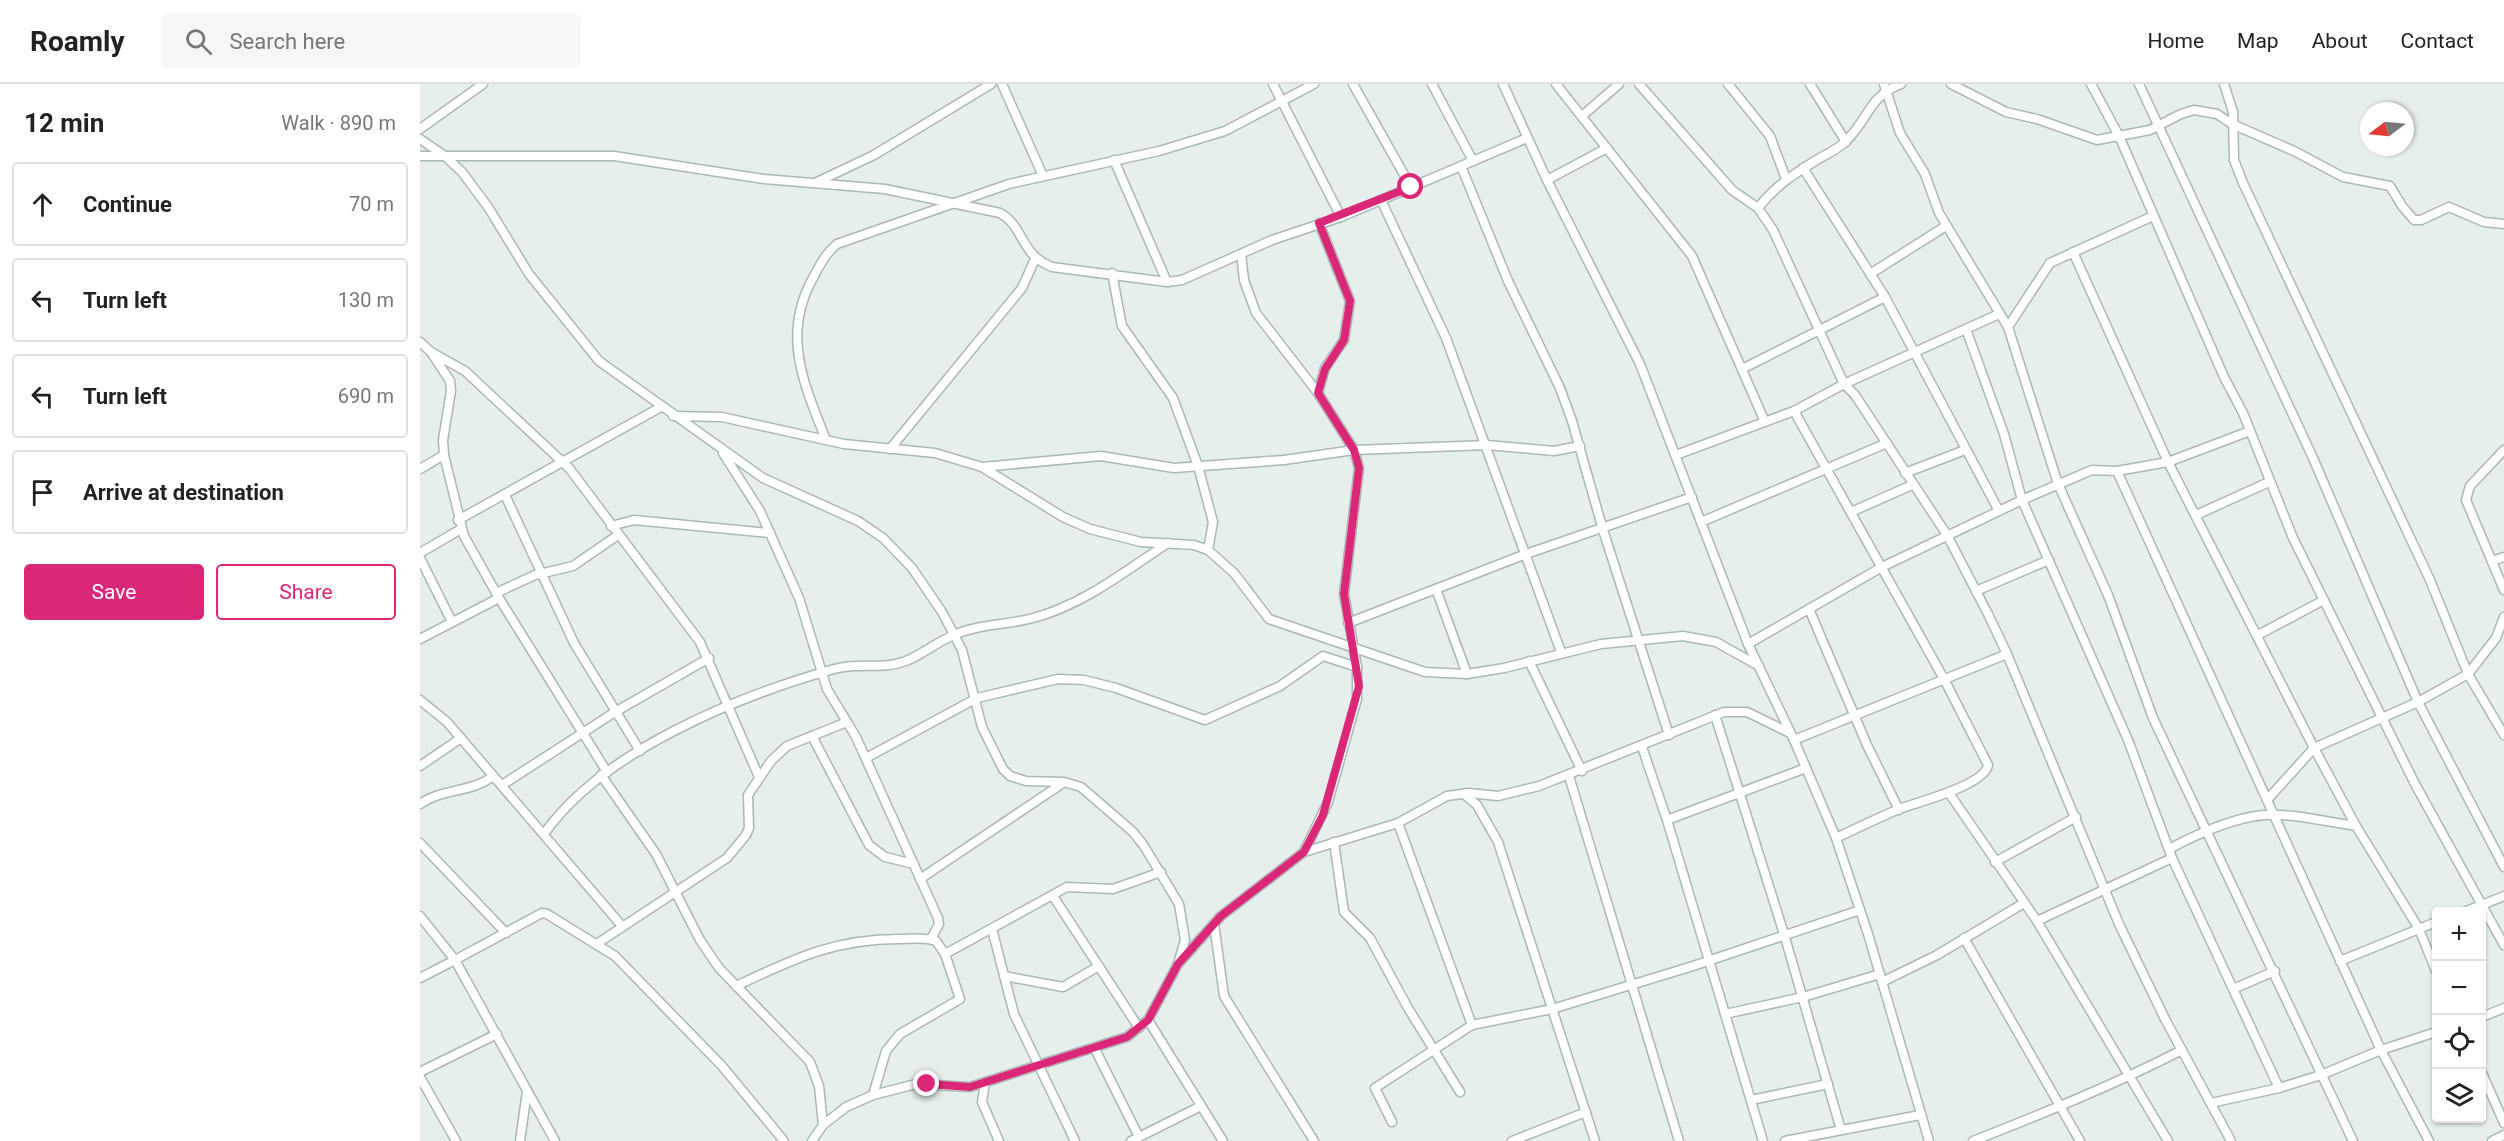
<!DOCTYPE html>
<meta charset="utf-8">
<style>
:root{--surface:#fff;--page:#f6f6f6;--text:#222;--muted:#767676;--line:#e0e0e0;--accent:#db2777}
body{margin:0;font-family:Roboto,sans-serif;background:var(--page);color:var(--text)}
.controls{position:absolute;right:18px;bottom:18px;display:grid;overflow:hidden;border-radius:6px;box-shadow:0 2px 4px #0004}
.controls button{width:54px;height:54px;display:grid;place-items:center;padding:0;border:0;border-bottom:2px solid var(--line);background:var(--surface);color:var(--text);font:30px sans-serif}
.compass{position:absolute;left:1940px;top:18px;width:54px;height:54px;border-radius:50%;background:var(--surface);box-shadow:0 2px 4px #0004;rotate:254deg}
.stop{position:absolute;width:18px;height:18px;margin:-14px;border:4px solid #db2777;border-radius:50%;background:#fff}
.stop.end{background:#db2777;border-color:#fff;box-shadow:0 2px 6px #0008}
.list{margin:0;padding:0;list-style:none}
h2{display:flex;justify-content:space-between;align-items:center;height:78px;margin:0;padding:0 24px;font-size:26px}
h2 small{font-size:20px;font-weight:400;color:var(--muted)}
.list li{display:grid;grid-template-columns:39px 1fr auto;gap:18px;align-items:center;box-sizing:border-box;height:84px;margin:0 12px 12px;padding:0 12px;border:2px solid var(--line);border-radius:6px}
.list b{display:block;font-size:22px;white-space:nowrap}
.list em{font-size:20px;font-style:normal;color:var(--muted)}
.actions{display:flex;gap:12px;padding:18px 24px}
.actions a{flex:1;padding:14px 0;border:2px solid var(--accent);border-radius:6px;text-align:center;font-size:21px;color:var(--accent)}
.actions .main{background:var(--accent);color:#fff}
.icon{flex:none;width:33px;height:33px;fill:none;stroke:currentColor;stroke-width:2;stroke-linecap:round;stroke-linejoin:round}
.map{position:relative;flex:none;width:2084px;height:1057px;overflow:hidden}
header{display:flex;align-items:center;gap:36px;box-sizing:border-box;height:84px;padding:0 30px;background:var(--surface);border-bottom:2px solid var(--line)}
header strong{font-size:28px}
nav{display:flex;gap:33px;margin-inline-start:auto;font-size:21px}
.search{width:420px;height:54px;background:var(--page);display:flex;align-items:center;gap:15px;box-sizing:border-box;padding:0 21px;border-radius:6px;color:var(--muted);font-size:22px}
main{display:flex}
aside{flex:1;background:var(--surface)}
.map>svg:first-child{display:block}
</style>
<header>
<strong>Roamly</strong>
<div class="search"><svg class="icon" aria-label="search" viewBox="0 0 24 24"><circle cx="10" cy="10" r="6"/><path d="M15 15l6 6"/></svg>Search here</div>
<nav><a>Home</a><a>Map</a><a>About</a><a>Contact</a></nav>
</header>
<main>
<aside>
<h2>12 min<small>Walk · 890 m</small></h2>
<ul class="list">
<li><svg class="icon" aria-label="ahead" viewBox="0 0 24 24"><path d="M12 20V5M6 11l6-6 6 6"/></svg><div><b>Continue</b></div><em>70 m</em></li>
<li><svg class="icon" aria-label="left" viewBox="0 0 24 24"><path d="M17 20v-9H6M10 6l-5 5 5 5"/></svg><div><b>Turn left</b></div><em>130 m</em></li>
<li><svg class="icon" aria-label="left" viewBox="0 0 24 24"><path d="M17 20v-9H6M10 6l-5 5 5 5"/></svg><div><b>Turn left</b></div><em>690 m</em></li>
<li><svg class="icon" aria-label="arrive" viewBox="0 0 24 24"><path d="M6 21V4h12l-3 4 3 4H6"/></svg><div><b>Arrive at destination</b></div></li>
</ul>
<div class="actions"><a class="main">Save</a><a>Share</a></div>
</aside>
<div class="map">
<svg width="2084" height="1057" viewBox="0 0 2084 1057">
<rect width="100%" height="100%" fill="#e6efeb"/>
<g fill="none" stroke-linecap="round" stroke-linejoin="round">
<defs>
<g id="street">
<polyline points="582,0 623,92"/>
<polyline points="853,0 921,133"/>
<polyline points="933,0 991,103"/>
<polyline points="1012,0 1053,77"/>
<polyline points="1083,0 1127,96 1220,280 1328,560 1374,656 1416,754 1448,850 1509,1057"/>
<polyline points="1136,0 1272,172 1345,338"/>
<polyline points="1219,0 1312,106 1338,124 1353,146 1424,300 1435,311 1527,451 1568,530 1587,570 1699,840 1745,935 1811,1057"/>
<polyline points="1308,0 1350,52 1366,95"/>
<polyline points="1390,0 1426,58"/>
<polyline points="1464,0 1480,49 1505,90 1519,129 1588,243 1638,400 1688,511 1733,634 1933,1057"/>
<polyline points="1531,0 1586,28 1617,35 1677,56 1730,46 1761,30 1774,26 1797,30 1812,40 1874,67 1923,93 1970,102 1982,122 1994,136 2001,136 2029,123 2064,138 2084,140"/>
<polyline points="1671,0 1699,52 1804,293 1823,329 1873,454 1995,700 2084,861"/>
<polyline points="1719,0 1893,374 1998,618 2084,783"/>
<polyline points="1804,0 1813,28 1814,76 1823,99 2010,496 2048,590 2076,554 2084,533"/>
<polyline points="1162,32 1199,0"/>
<polyline points="0,45 63,0"/>
<polyline points="0,55 25,72 42,88 68,123 109,190 179,277 343,394 438,437 463,454 492,484 522,528 542,566 562,643 583,685 590,692 606,697 644,698 661,703 713,748 724,762 759,820 765,856 758,880"/>
<path d="M0 72H194L344 95 465 105 580 129C605 143 599 170 632 183L747 198 762 196 852 156 921 133 1107 54"/>
<polyline points="694,76 747,198"/>
<polyline points="1041,82 1088,197 1140,304 1152,337 1183,446 1249,651"/>
<polyline points="1383,84 1465,213 1579,427"/>
<polyline points="1127,96 1187,64"/>
<polyline points="397,98 454,71 571,0"/>
<polyline points="961,116 1026,254 1141,568"/>
<path d="M1338 124C1355 102 1375 89 1400 74 1409 69 1420 64 1427 56 1449 34 1449 12 1481 0"/>
<polyline points="1653,168 1748,378 1894,664 1936,742 1999,845 2016,887"/>
<polyline points="821,170 824,196 836,229 898,309 934,366 939,384 924,510 937,583 937,615 908,718 884,768"/>
<polyline points="692,189 702,242 753,314 778,382 793,438 788,466"/>
<polyline points="1450,190 1526,142"/>
<polyline points="1588,243 1630,179 1733,132"/>
<polyline points="1546,245 1584,350 1602,416 1708,656 1752,774 1813,905"/>
<polyline points="0,258 11,268 30,297 31,307 23,356 24,371 44,452 79,514 187,688"/>
<polyline points="11,268 45,287 149,384 280,558 339,693"/>
<polyline points="1322,285 1465,213"/>
<polyline points="898,309 905,284 924,256 930,217 899,139"/>
<path d="M1374 327 1524 595 1568 681C1565 701 1498 718 1479 725 1458 734 1437 744 1416 754"/>
<polyline points="253,332 302,333 424,360 515,369 562,383 643,433 670,445 721,458 774,461 788,466 814,489 849,535 1005,588 1047,590 1084,584 1181,560 1263,552 1296,558 1339,582"/>
<path d="M406 356C384 300 361 251 393 194 400 181 405 170 417 160L589 100 739 67 805 47 894 0"/>
<polyline points="470,365 602,204 615,175"/>
<polyline points="2084,366 2050,402 2046,416 2084,506"/>
<polyline points="303,369 340,427 379,514 407,605 436,653 518,834 519,840 511,855"/>
<polyline points="1256,371 1374,327 1424,300 1579,230"/>
<polyline points="562,383 681,372 754,384 864,376 934,366 1067,361 1134,367 1160,362"/>
<polyline points="0,385 24,371"/>
<polyline points="1697,387 1961,966 2009,1057"/>
<polyline points="1485,389 1545,366"/>
<polyline points="85,411 154,559 220,667"/>
<polyline points="1431,428 1492,401"/>
<polyline points="1776,431 1849,398"/>
<polyline points="38,436 241,323"/>
<polyline points="1281,438 1467,359"/>
<polyline points="191,442 214,436 350,449"/>
<polyline points="0,469 41,445"/>
<polyline points="0,474 32,538"/>
<polyline points="2072,477 2084,473"/>
<polyline points="1016,505 1047,590"/>
<polyline points="1556,507 1629,476"/>
<polyline points="76,509 115,491 153,482 198,451"/>
<polyline points="1389,525 1447,661 1479,726"/>
<polyline points="928,539 1106,470 1272,413"/>
<polyline points="1838,551 1904,516"/>
<polyline points="0,555 79,514"/>
<polyline points="1328,560 1462,483 1602,416 1672,386 1697,387 1748,378 1830,347"/>
<polyline points="1109,577 1162,687"/>
<polyline points="0,616 27,638 202,842"/>
<polyline points="1295,631 1364,850 1421,1046"/>
<polyline points="392,652 449,761 465,773 494,780"/>
<polyline points="1374,656 1587,570"/>
<polyline points="1222,663 1247,736 1343,1057"/>
<polyline points="446,674 557,614 638,595 664,596 696,604 785,636 860,602 903,572 937,583"/>
<polyline points="0,682 41,654"/>
<polyline points="181,691 236,770 280,856 299,884 390,978 399,1002 403,1041"/>
<polyline points="1149,692 1259,1057"/>
<polyline points="82,701 195,628 289,574"/>
<polyline points="1529,709 1617,837 1748,1057"/>
<polyline points="1044,710 1057,721 1078,758 1175,1057"/>
<polyline points="1847,716 1894,664 1998,618 2048,590 2084,651"/>
<path d="M0 720C22 704 52 709 73 692"/>
<polyline points="1247,736 1386,684"/>
<polyline points="978,739 1052,941"/>
<path d="M124 750C182 667 318 612 414 585 438 578 463 586 486 577 503 570 517 558 534 551 558 540 588 541 613 534 663 521 705 487 748 459"/>
<polyline points="914,758 924,828 950,854 988,924 1040,1008"/>
<polyline points="0,759 86,849"/>
<path d="M1749 765C1777 750 1812 734 1844 731 1874 729 1906 738 1936 742"/>
<polyline points="1575,778 1656,733"/>
<polyline points="500,795 643,699"/>
<polyline points="633,812 719,944"/>
<polyline points="2044,828 2084,812"/>
<polyline points="0,832 35,876 122,829 127,830 195,872 302,982 364,1057"/>
<polyline points="1617,837 1752,774"/>
<polyline points="794,840 804,912 894,1057"/>
<polyline points="572,845 594,930 655,1057"/>
<polyline points="1544,854 1660,1057"/>
<polyline points="178,859 307,774 326,751 329,744 328,711 351,677 367,662 427,638"/>
<polyline points="525,870 647,803 693,805 741,788"/>
<polyline points="1920,877 2016,838"/>
<polyline points="1855,887 1813,905 1859,1004"/>
<polyline points="584,892 643,903 679,882"/>
<polyline points="0,894 35,876 135,1057"/>
<polyline points="1462,898 1517,871 1604,819"/>
<path d="M316 902C374 875 413 855 479 855 491 855 505 853 516 857L525 870 540 915 480 950 466 967 453 1011"/>
<polyline points="1305,930 1383,913 1460,890"/>
<polyline points="2062,933 2084,924"/>
<polyline points="728,936 803,1057"/>
<polyline points="675,965 719,1053"/>
<polyline points="0,988 77,950"/>
<polyline points="2062,989 2084,1039"/>
<polyline points="0,993 36,1057"/>
<polyline points="565,999 562,1018 579,1057"/>
<polyline points="1331,1016 1408,1000"/>
<polyline points="1791,1019 1859,1004 1901,991 1961,966 2016,948"/>
<polyline points="972,1038 955,1004 1052,941 1132,925 1273,882 1440,826"/>
<polyline points="100,1057 107,1007"/>
<polyline points="392,1057 403,1041 426,1023 453,1011 496,1000 550,1003 707,953 728,936 758,880 801,832 884,768 978,739 1027,712 1049,709 1078,712 1119,702 1304,628 1327,628 1370,649"/>
<polyline points="711,1057 781,1022"/>
<polyline points="1092,1057 1166,1028"/>
<polyline points="1365,1057 1500,1031"/>
<path d="M1553 1057C1624 1029 1694 1001 1762 966"/>
<polyline points="2072,1057 2084,1051"/>
</g>
</defs>
<use href="#street" stroke="#a8b8b2" stroke-width="11"/>
<use href="#street" stroke="#fff" stroke-width="8"/>
</g>
<g fill="none" stroke-linecap="round" stroke-linejoin="round">
<polyline stroke="#db2777" stroke-width="8" points="507,1000 550,1003 707,953 728,936 758,880 801,832 884,768 903,731 939,602 924,510 939,384 934,366 898,309 905,285 924,256 930,217 899,139 991,103"/>
</g>
</svg>
<div class="controls">
<button>+</button>
<button>−</button>
<button><svg class="icon" aria-label="locate" viewBox="0 0 24 24"><circle cx="12" cy="12" r="6"/><path d="M12 2v4M12 18v4M2 12h4M18 12h4"/></svg></button>
<button><svg class="icon" aria-label="layers" viewBox="0 0 24 24"><path d="M12 4l9 5-9 5-9-5zM3 14l9 5 9-5"/></svg></button>
</div>
<svg class="compass" viewBox="-18 -18 36 36"><path d="M0-13l5 13h-10z" fill="#e53935"/><path d="M0 13l5-13h-10z" fill="#767676"/></svg>
<div class="stop" style="left:991px;top:103px"></div>
<div class="stop end" style="left:507px;top:1000px"></div>
</div>
</main>
